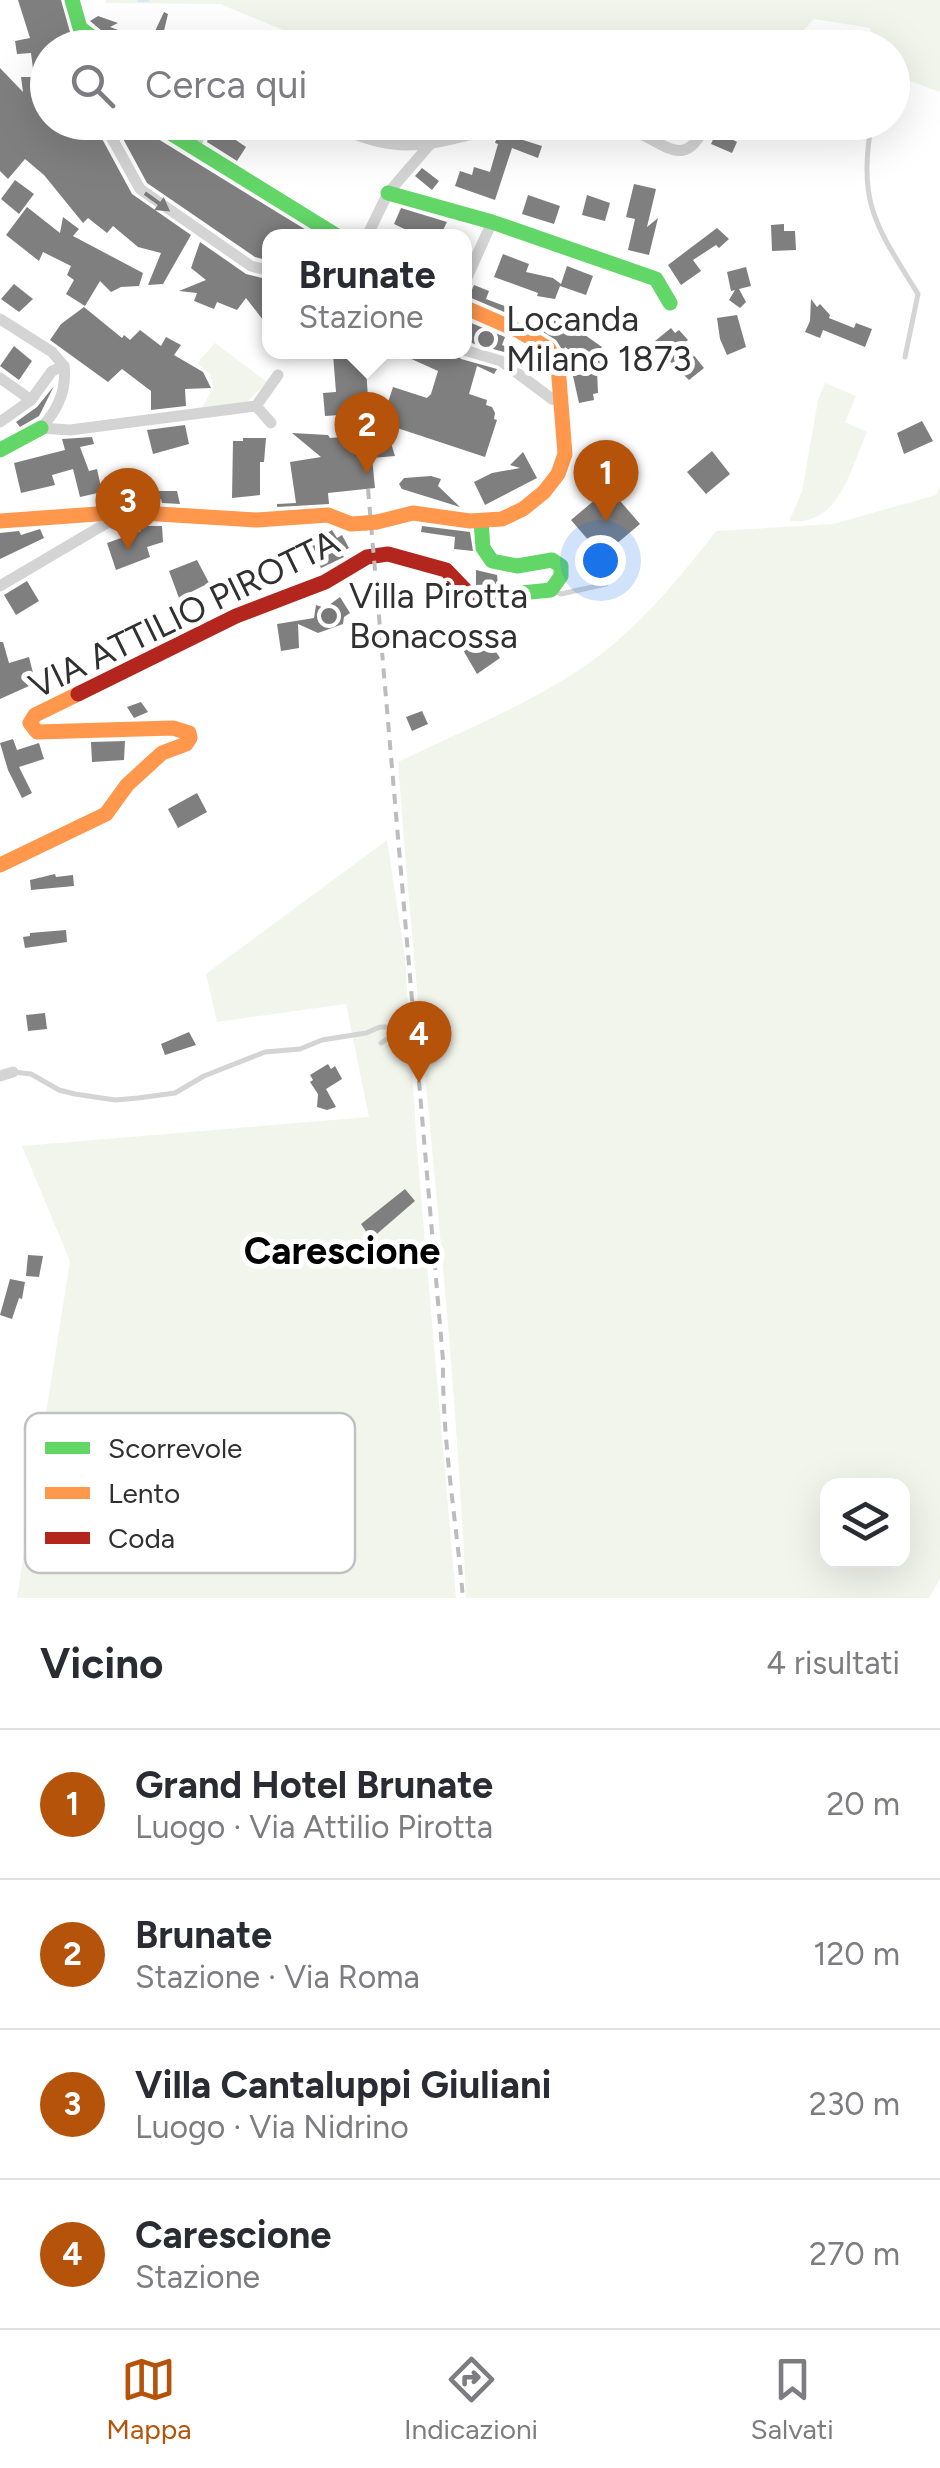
<!DOCTYPE html>
<html lang="it">
<meta charset="utf-8">
<style>
:root{--surface:#fff;--page:#f2f2f3;--text:#2b2b33;--muted:#7c7c81;--line:#e1e1e2;--accent:#b45309}
body{margin:0;font-family:Figtree,sans-serif;background:var(--page);color:var(--text)}
.controls{position:absolute;right:30px;bottom:30px;display:grid;overflow:hidden;border-radius:20px;box-shadow:0 10px 40px #0002}
.controls button{width:90px;height:90px;display:grid;place-items:center;padding:0;border:0;border-bottom:2px solid var(--line);background:var(--surface);color:var(--text);font:50px sans-serif}
.you{position:absolute;left:600px;top:560px;width:35px;height:35px;margin:-25px;border:8px solid #fff;border-radius:50%;background:#1a73e8;box-shadow:0 0 0 15px #1a73e833}
.badge{display:grid;place-items:center;width:65px;height:65px;border-radius:50%;background:var(--accent);color:#fff;font-size:32px;font-weight:700}
.pin{position:absolute;translate:-50% -82px;filter:drop-shadow(0 2px 5px #0008)}
.pin::after{content:'';position:absolute;top:52px;width:35px;height:30px;background:inherit;clip-path:polygon(0 0,100% 0,50% 100%)}
.popup{position:absolute;left:262px;top:229px;width:210px;height:130px;box-sizing:border-box;display:grid;place-content:center;border-radius:20px;background:var(--surface);filter:drop-shadow(0 2px 8px #0005);font-size:32px;white-space:nowrap;color:var(--muted)}
.popup b{font-size:38px;color:var(--text)}
.popup::after{content:'';position:absolute;left:50%;top:100%;margin-left:-20px;border:20px solid transparent;border-top-color:var(--surface)}
.list{margin:0;padding:0;list-style:none}
h2{display:flex;justify-content:space-between;align-items:center;height:130px;margin:0;padding:0 40px;font-size:42px}
h2 small{font-size:32px;font-weight:400;color:var(--muted)}
.list li{display:grid;grid-template-columns:65px 1fr auto;gap:30px;align-items:center;box-sizing:border-box;height:150px;padding:0 40px;border-top:2px solid var(--line)}
.list b{display:block;font-size:38px;white-space:nowrap}
.list p{margin:0;font-size:32px;white-space:nowrap;color:var(--muted)}
.list em{font-size:32px;font-style:normal;color:var(--muted)}
.icon{flex:none;width:55px;height:55px;fill:none;stroke:currentColor;stroke-width:2;stroke-linecap:round;stroke-linejoin:round}
.map{position:relative;flex:none;width:940px;height:1598px;overflow:hidden}
.search{position:absolute;background:var(--surface);box-shadow:0 10px 40px #0002;left:30px;right:30px;top:30px;height:110px;display:flex;align-items:center;gap:25px;box-sizing:border-box;padding:0 35px;border-radius:55px;color:var(--muted);font-size:38px}
.sheet{height:730px;background:var(--surface)}
nav{display:flex;justify-content:space-around;align-items:center;box-sizing:border-box;height:140px;border-top:2px solid var(--line);background:var(--surface);font-size:28px;color:var(--muted)}
nav a{display:grid;justify-items:center;gap:5px}
nav .on{color:var(--accent)}
.map>svg:first-child{display:block}
</style>
<div class="map">
<svg width="940" height="1598" viewBox="0 0 940 1598">
<rect width="100%" height="100%" fill="#fff"/>
<g fill="#f2f5ec" fill-rule="evenodd">
<polygon points="106,0 940,0 940,92 893,75 892,48 875,47 870,28 814,19 790,45 751,43 744,47 325,47 220,4 106,3"/>
<polygon points="215,343 267,382 245,404 199,412 213,389 211,375 197,363"/>
<path d="M825 383 856 396 845 422 867 432C850 470 839 527 789 521L802 492 818 400Z"/>
<path d="M940 487V1579L929 1598H466C454 1319 418 1041 398 762 453 735 511 712 563 680 625 644 673 587 716 531L833 524 936 495ZM828 1486H902V1560H828Z"/>
<polygon points="387,840 405,958 417,1150 456,1598 17,1598 70,1261 22,1146 369,1117 346,1004 217,1022 206,974"/>
</g>
<g fill="none" stroke-linecap="round" stroke-linejoin="round">
<polyline stroke="#d9eaf3" stroke-width="4" points="139,0 148,0"/>
</g>
<g fill="#7f7f7f">
<polygon points="18,0 61,0 70,32 87,48 48,48 48,122 62,122 74,134 94,124 132,194 191,235 163,284 148,285 161,253 138,247 113,226 107,233 88,218 83,223 44,175 25,159 8,179 0,171 0,68 23,92 21,77 34,77 31,53 17,54 15,41 30,38"/>
<polygon points="164,12 168,14 162,39 182,48 147,48"/>
<polygon points="98,16 118,23 110,27 129,34 127,39 102,31 90,21"/>
<polygon points="816,34 864,41 864,48 814,48"/>
<polygon points="114,122 147,122 158,139 316,236 270,236 270,261 255,257 147,183"/>
<polygon points="214,122 230,122 224,132 246,147 237,161 207,142"/>
<polygon points="784,122 819,122 813,136"/>
<polygon points="717,131 737,142 732,153 711,144"/>
<polygon points="507,135 542,146 538,158 512,148 495,200 455,186 460,171 472,175 474,167 490,172 498,144 495,143 497,137"/>
<polygon points="422,168 439,181 432,190 415,176"/>
<polygon points="15,180 34,194 19,214 1,199"/>
<polygon points="634,184 656,189 647,227 658,218 649,255 628,250 635,219 626,217"/>
<polygon points="528,195 560,206 554,224 522,214"/>
<polygon points="587,195 610,203 605,221 582,215"/>
<polygon points="27,207 60,233 63,217 79,229 73,236 143,273 139,286 121,287 111,292 100,281 85,306 66,294 74,280 67,275 71,266 43,252 39,261 6,235"/>
<polygon points="401,208 447,222 440,236 425,232 419,236 394,224"/>
<polygon points="784,224 784,231 795,231 796,250 772,251 771,225"/>
<polygon points="717,228 729,239 719,248 716,245 693,260 701,271 681,285 668,265"/>
<polygon points="200,242 246,274 270,280 270,329 246,298 237,310 217,302 214,309 194,301 197,293 179,291 206,280 191,268"/>
<polygon points="503,254 529,264 526,272 553,278 561,284 567,266 593,276 586,295 560,286 555,299 537,296 538,293 494,277"/>
<polygon points="746,267 751,286 739,289 746,302 740,308 729,300 735,290 731,291 727,272"/>
<polygon points="14,284 33,299 19,312 1,299"/>
<polygon points="474,285 489,291 486,299 513,309 511,315 469,297"/>
<polygon points="811,299 817,307 820,304 830,315 829,318 854,328 856,323 872,329 865,347 823,330 820,338 805,332 810,321"/>
<polygon points="84,307 122,338 124,335 130,340 140,330 161,346 166,337 181,345 174,355 203,372 211,388 185,389 186,406 151,410 151,391 122,369 108,382 50,340 61,324"/>
<polygon points="549,310 577,325 575,328 602,347 598,352 608,361 600,372 565,347 563,351 556,340 538,329"/>
<polygon points="737,315 746,347 727,355 720,339 717,318"/>
<polygon points="464,320 505,337 502,345 521,353 517,361 504,352 464,341"/>
<polygon points="671,328 675,333 679,330 688,340 684,343 704,368 689,380 657,349 660,346 655,341"/>
<polygon points="14,346 32,361 19,380 0,366"/>
<polygon points="363,352 379,352 372,369 366,368 369,413 325,416 323,393 336,392 333,354 358,361"/>
<polygon points="396,352 455,352 461,359 497,369 494,374 477,366 469,394 487,400 486,405 492,407 495,413 494,419 497,420 485,457 385,424 395,456 372,458 375,488 328,493 329,504 277,507 277,504 296,503 290,462 321,457 292,433 328,435 330,438 356,436 370,415 373,449 393,387 427,398 431,394 438,371"/>
<polygon points="597,371 598,393 593,394 594,400 579,403 573,376"/>
<polygon points="54,386 39,416 20,427 16,422 37,407"/>
<polygon points="922,421 933,441 904,454 897,433"/>
<polygon points="185,425 189,444 153,454 147,430"/>
<polygon points="92,437 94,444 80,447 89,471 97,469 102,492 80,497 73,469 52,475 55,485 21,493 14,463 65,450 62,439"/>
<polygon points="243,438 266,438 264,462 260,462 260,495 232,498 233,441 243,441"/>
<polygon points="712,451 730,474 706,494 687,472"/>
<polygon points="523,452 537,478 485,505 474,482 492,473 520,468 510,465"/>
<polygon points="147,474 151,491 177,491 180,504 162,503 161,499 127,501 122,478"/>
<polygon points="431,476 441,479 438,486 460,507 402,489 399,484 404,478"/>
<polygon points="609,488 640,524 602,556 571,520"/>
<polygon points="139,526 162,526 163,542 147,547 150,557 116,570 107,543 141,531"/>
<polygon points="422,526 470,532 473,551 454,549 455,537 421,532"/>
<polygon points="40,529 44,538 0,559 0,533 19,531 21,535"/>
<polygon points="332,530 337,538 342,535 349,548 341,552 344,557 321,568 308,544"/>
<polygon points="197,560 209,583 179,598 169,571"/>
<polygon points="476,570 497,575 498,584 476,585"/>
<polygon points="27,581 39,601 16,615 4,595"/>
<polygon points="340,597 350,613 344,617 343,624 318,633 298,624 299,648 281,651 277,624 314,618 316,605 325,608"/>
<polygon points="478,639 483,646 489,641 500,658 477,674 463,650"/>
<polygon points="0,642 3,642 9,663 29,657 33,673 26,675 29,686 0,699"/>
<polygon points="141,702 148,712 134,718 127,707"/>
<polygon points="422,711 428,724 412,731 406,717"/>
<polygon points="13,739 17,750 39,743 44,759 19,767 32,793 22,798 8,770 0,743"/>
<polygon points="125,741 124,760 92,762 91,742"/>
<polygon points="197,793 207,812 178,828 168,809"/>
<polygon points="55,874 56,877 73,875 74,886 31,890 30,880"/>
<polygon points="66,930 67,942 25,948 23,937 30,936 30,933"/>
<polygon points="45,1013 47,1029 28,1031 26,1015"/>
<polygon points="189,1032 196,1045 165,1055 161,1044"/>
<polygon points="328,1064 331,1069 335,1066 342,1079 326,1089 336,1107 327,1110 317,1107 318,1094 310,1082 313,1080 310,1075"/>
<polygon points="405,1189 415,1201 371,1239 361,1224"/>
<polygon points="28,1255 43,1256 39,1277 26,1276"/>
<polygon points="10,1279 25,1282 22,1299 19,1298 12,1319 0,1315"/>
<polygon points="324,1451 330,1458 334,1452 346,1462 326,1483 315,1472 318,1469 312,1462"/>
</g>
<g fill="none" stroke-linecap="round" stroke-linejoin="round">
<g stroke="#d4d4d4" stroke-width="5">
<path d="M872 122C856 203 878 229 918 294L905 357"/>
<polyline points="554,591 561,594 606,584"/>
<polyline points="14,1072 31,1074 59,1090 75,1094 115,1100 138,1098 175,1093 204,1076 265,1052 300,1049 322,1040 366,1033 380,1027 406,1027 381,1043"/>
</g>
<g stroke="#d4d4d4" stroke-width="11">
<polyline points="100,40 125,48"/>
<polyline points="103,122 140,189 251,266 270,271"/>
<path d="M320 122C340 129 360 137 380 142 427 153 475 131 520 122"/>
<path d="M587 122C600 124 615 125 628 129 665 140 684 175 707 122"/>
<polyline points="195,147 205,122"/>
<polyline points="367,236 388,193 432,142"/>
<polyline points="464,284 492,222"/>
<path d="M0 319 52 352 64 366C67 390 57 411 41 428"/>
<polyline points="464,350 501,361 552,399 562,401"/>
<polyline points="0,378 31,400 52,371 64,366"/>
<polyline points="256,406 271,423"/>
<polyline points="0,422 31,400"/>
<polyline points="41,428 70,430 256,406 278,375"/>
<polyline points="0,586 122,514"/>
<polyline points="0,1076 13,1072"/>
</g>
<g stroke="#63d668" stroke-width="15">
<polyline points="72,0 80,28 106,48"/>
<polyline points="162,122 164,129 337,236"/>
<polyline points="388,193 492,222 656,279 670,303"/>
<polyline points="0,450 41,428"/>
<polyline points="481,521 483,548 492,561 517,566 552,560 561,566 561,576 551,590 501,595"/>
</g>
<g stroke="#ff974d" stroke-width="15">
<polyline points="0,521 125,512 257,520 328,515 351,524 366,523"/>
<polyline points="377,522 413,513 470,521 502,519 523,509 544,492 558,474 565,454 558,366 549,349 519,331 464,307"/>
<polyline points="0,865 106,814 127,785 162,753 186,744 190,738 189,733 173,728 37,732 30,723 35,715 78,694"/>
</g>
<polyline stroke="#b3261e" stroke-width="15" points="78,694 236,616 325,582 367,557 388,554 446,570 471,596 501,595"/>
<path stroke="#bcbcbc" stroke-width="4" stroke-dasharray="10 8" stroke-linecap="butt" d="M368 489 443 1360C442 1440 456 1518 463 1598"/>
<polyline stroke="#ff974d" stroke-width="15" points="366,523 377,522"/>
</g>
<defs><path id="oneway-solid" d="M-6-.8H1V-3.2L6.5 0L1 3.2V.8H-6Z" transform="scale(2.5)"/></defs>
<use fill="#7a7a7a" href="#oneway-solid" transform="translate(157 202) rotate(36)"/>
<g fill="#787878" stroke="#fff" stroke-width="4">
<circle cx="486" cy="339" r="10"/>
<circle cx="329" cy="616" r="10"/>
</g>
<g text-anchor="middle" stroke-width="10" stroke-linejoin="round" paint-order="stroke">
<g font-size="35" fill="#303030" stroke="#fff" text-anchor="start">
<text x="506" y="331">Locanda<tspan x="506" dy="40">Milano 1873</tspan></text>
<text x="349" y="608">Villa Pirotta<tspan x="349" dy="40">Bonacossa</tspan></text>
</g>
<g font-size="35" fill="#303030" stroke="#fff">
<text transform="translate(184 614) rotate(-26)" y="12">VIA ATTILIO PIROTTA</text>
</g>
<g font-size="38" font-weight="bold" fill="#000" stroke="#fff">
<text x="342" y="1264">Carescione</text>
</g>
</g>
<rect x="25" y="1413" width="330" height="160" rx="15" fill="#fff" stroke="#c1c1c1" stroke-width="2.5"/>
<rect x="45" y="1442" width="45" height="12" fill="#63d668"/>
<rect x="45" y="1487" width="45" height="12" fill="#ff974d"/>
<rect x="45" y="1532" width="45" height="12" fill="#b3261e"/>
<g font-size="28" fill="#303030">
<text x="108" y="1458">Scorrevole</text>
<text x="108" y="1503">Lento</text>
<text x="108" y="1548">Coda</text>
</g>
</svg>
<div class="controls">
<button><svg class="icon" aria-label="layers" viewBox="0 0 24 24"><path d="M12 4l9 5-9 5-9-5zM3 14l9 5 9-5"/></svg></button>
</div>
<div class="you"></div>
<div class="pin badge" style="left:606px;top:522px">1</div>
<div class="pin badge" style="left:367px;top:474px">2</div>
<div class="popup"><b>Brunate</b>Stazione</div>
<div class="pin badge" style="left:128px;top:550px">3</div>
<div class="pin badge" style="left:419px;top:1083px">4</div>
<div class="search"><svg class="icon" aria-label="search" viewBox="0 0 24 24"><circle cx="10" cy="10" r="6"/><path d="M15 15l6 6"/></svg>Cerca qui</div>
</div>
<section class="sheet">
<h2>Vicino<small>4 risultati</small></h2>
<ul class="list">
<li><span class="badge">1</span><div><b>Grand Hotel Brunate</b><p>Luogo · Via Attilio Pirotta</p></div><em>20 m</em></li>
<li><span class="badge">2</span><div><b>Brunate</b><p>Stazione · Via Roma</p></div><em>120 m</em></li>
<li><span class="badge">3</span><div><b>Villa Cantaluppi Giuliani</b><p>Luogo · Via Nidrino</p></div><em>230 m</em></li>
<li><span class="badge">4</span><div><b>Carescione</b><p>Stazione</p></div><em>270 m</em></li>
</ul>
</section>
<nav>
<a class="on"><svg class="icon" aria-label="map" viewBox="0 0 24 24"><path d="M3 6l6-2 6 2 6-2v14l-6 2-6-2-6 2zM9 4v14M15 6v14"/></svg>Mappa</a>
<a><svg class="icon" aria-label="directions" viewBox="0 0 24 24"><path d="M12 3l9 9-9 9-9-9zM9 14v-3h6M13 9l2 2-2 2"/></svg>Indicazioni</a>
<a><svg class="icon" aria-label="saved" viewBox="0 0 24 24"><path d="M7 4h10v16l-5-4-5 4z"/></svg>Salvati</a>
</nav>
